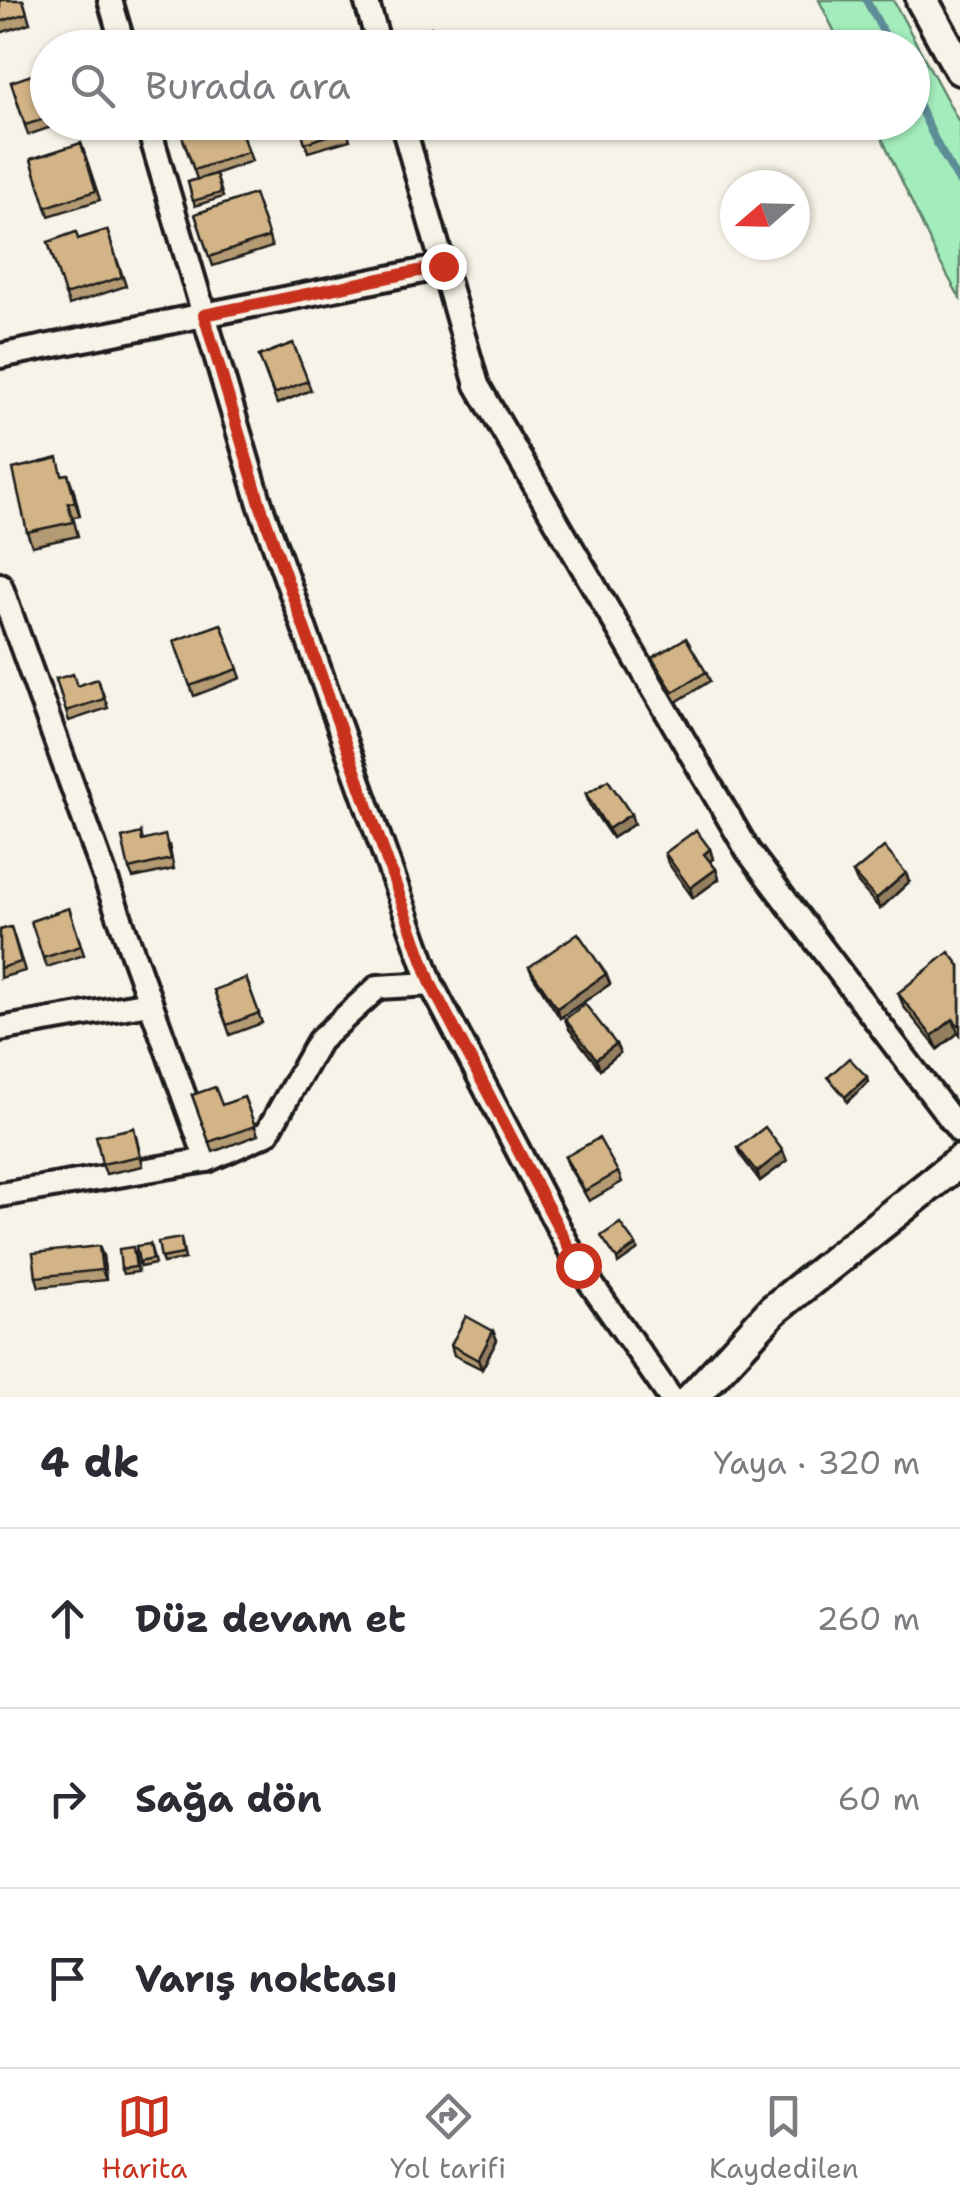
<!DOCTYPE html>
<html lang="tr">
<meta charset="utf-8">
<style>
:root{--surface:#fff;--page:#f7f7f7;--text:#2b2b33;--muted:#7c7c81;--line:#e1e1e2;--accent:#c8321e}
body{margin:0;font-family:"Shantell Sans",sans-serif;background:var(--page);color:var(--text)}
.compass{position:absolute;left:720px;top:170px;width:90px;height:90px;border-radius:50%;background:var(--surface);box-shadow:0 2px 8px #0004;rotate:250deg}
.stop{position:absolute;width:30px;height:30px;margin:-22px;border:8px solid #c8321e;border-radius:50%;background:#fff}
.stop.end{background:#c8321e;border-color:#fff;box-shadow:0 2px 10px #0008}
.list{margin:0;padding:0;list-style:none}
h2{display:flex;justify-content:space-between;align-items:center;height:130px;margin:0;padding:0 40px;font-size:42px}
h2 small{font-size:32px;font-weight:400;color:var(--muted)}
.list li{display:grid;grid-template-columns:65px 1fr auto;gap:30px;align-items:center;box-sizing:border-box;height:180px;padding:0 40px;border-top:2px solid var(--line)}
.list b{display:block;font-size:38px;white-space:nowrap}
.list em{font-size:32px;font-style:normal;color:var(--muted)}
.icon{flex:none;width:55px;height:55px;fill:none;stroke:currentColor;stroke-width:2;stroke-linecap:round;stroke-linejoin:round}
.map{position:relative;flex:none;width:960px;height:1397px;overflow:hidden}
.search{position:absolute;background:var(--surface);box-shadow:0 2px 8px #0004;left:30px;right:30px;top:30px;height:110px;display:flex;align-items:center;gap:25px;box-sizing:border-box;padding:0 35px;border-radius:55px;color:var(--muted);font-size:38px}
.sheet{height:670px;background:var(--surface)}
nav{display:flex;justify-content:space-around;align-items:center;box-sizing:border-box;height:140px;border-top:2px solid var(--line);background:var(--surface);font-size:28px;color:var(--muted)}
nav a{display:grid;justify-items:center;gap:5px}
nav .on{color:var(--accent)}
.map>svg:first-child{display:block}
</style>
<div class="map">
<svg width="960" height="1397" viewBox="0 0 960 1397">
<rect width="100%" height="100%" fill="#f7f3e8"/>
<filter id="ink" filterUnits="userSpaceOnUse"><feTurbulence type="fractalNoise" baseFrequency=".01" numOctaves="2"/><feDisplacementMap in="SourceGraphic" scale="20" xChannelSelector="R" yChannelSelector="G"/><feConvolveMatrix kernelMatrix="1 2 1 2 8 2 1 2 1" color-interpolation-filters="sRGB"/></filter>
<g filter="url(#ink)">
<polygon fill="#a3edbc" stroke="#60846c" stroke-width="2.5" points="819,0 893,0 960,124 960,298 937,257 875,123 912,122 912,48 842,47"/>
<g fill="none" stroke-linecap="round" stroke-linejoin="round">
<g stroke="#5d8d96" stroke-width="8">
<polyline points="866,0 892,48"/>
<polyline points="912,91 938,146 960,183"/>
</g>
<defs>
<g id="minor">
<polyline points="110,0 124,48"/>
<polyline points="366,0 380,48"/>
<polyline points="147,122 260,504 431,984 578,1265 670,1397"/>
<polyline points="402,122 477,385 748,851 960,1131"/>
<polyline points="0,356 443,267"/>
<polyline points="0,585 207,1160"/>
<polyline points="0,1029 149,1003"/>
<polyline points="0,1195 207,1160 267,1133 319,1041 378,987 431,984"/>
</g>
<g id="tertiary">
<polyline points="922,0 960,69"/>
<polyline points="693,1397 773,1310 960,1161"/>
</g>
</defs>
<use href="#minor" stroke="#1c1c1c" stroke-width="30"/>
<use href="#tertiary" stroke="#1c1c1c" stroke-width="38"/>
<use href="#minor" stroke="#f7f3e8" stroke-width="22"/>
<use href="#tertiary" stroke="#f7f3e8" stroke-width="30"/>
</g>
<g fill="#b59b73" stroke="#1c1c1c" stroke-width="2.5">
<polygon points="0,0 23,0 30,23 0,33"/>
<polygon points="48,74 48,122 63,123 28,135 11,82"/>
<polygon points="238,122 252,161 206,177 216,174 223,197 195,206 188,182 197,179 180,130"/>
<polygon points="299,122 344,122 350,140 308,152"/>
<polygon points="81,143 100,200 49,216 31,159"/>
<polygon points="254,194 272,247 213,266 195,214"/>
<polygon points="107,230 126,286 69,305 48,242 78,239"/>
<polygon points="293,343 311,390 277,404 259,356"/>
<polygon points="64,475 73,488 80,516 73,517 78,536 32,546 27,532"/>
<polygon points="221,624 241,678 194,696 174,641"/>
<polygon points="652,658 706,672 710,681 676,702 656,668"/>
<polygon points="56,679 77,686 98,679 108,708 69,721"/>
<polygon points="586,794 634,824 612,838 589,804"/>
<polygon points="141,833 143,841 169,845 174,869 133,878 129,869"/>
<polygon points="710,849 713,859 710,861 716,869 719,879 693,898 668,863 665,853"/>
<polygon points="853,873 909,882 880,909 857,882"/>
<polygon points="69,908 84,955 47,967 31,921"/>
<polygon points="11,927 25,971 0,978 0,930"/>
<polygon points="960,966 960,1035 958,1033 938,1049 904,1007 898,993"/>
<polygon points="529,967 606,974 610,984 560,1018 533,976"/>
<polygon points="246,978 262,1023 230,1035 214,990"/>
<polygon points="565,1019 620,1053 600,1069 569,1029"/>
<polygon points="192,1095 222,1105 244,1097 258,1135 213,1152"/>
<polygon points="134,1128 143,1166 106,1174 102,1164"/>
<polygon points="738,1148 787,1161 760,1181 742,1157"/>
<polygon points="565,1157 618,1172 622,1182 589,1201 569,1167"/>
<polygon points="182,1243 185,1259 163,1263 161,1258"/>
<polygon points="150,1244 155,1264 140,1267 139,1262"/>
<polygon points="135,1252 138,1272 123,1274 121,1269"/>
<polygon points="103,1256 106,1280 39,1287 36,1277"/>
<polygon points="493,1331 497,1340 482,1369 454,1355 451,1345"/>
</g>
<g fill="#937e5e" stroke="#1c1c1c" stroke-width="2.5">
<polygon points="68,474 73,488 80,516 75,502"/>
<polygon points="631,814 634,824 612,838 608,829"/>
<polygon points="710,849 713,859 708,863 704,854"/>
<polygon points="716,869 719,879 693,898 690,888"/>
<polygon points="906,873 909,882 880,909 876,899"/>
<polygon points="606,974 610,984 560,1018 557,1008"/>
<polygon points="953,1019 958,1033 938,1049 932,1036"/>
<polygon points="616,1044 620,1053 600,1069 596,1059"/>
<polygon points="867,1077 868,1082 847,1102 845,1097"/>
<polygon points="783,1151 787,1161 760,1181 757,1172"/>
<polygon points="636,1245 638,1250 618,1264 617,1259"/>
<polygon points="99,1246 103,1256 106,1280 102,1270"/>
<polygon points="493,1331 497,1340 482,1369 478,1360"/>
</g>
<g fill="#d2b486" stroke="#1c1c1c" stroke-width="2.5">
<polygon points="0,0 23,0 27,13 0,22"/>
<polygon points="431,27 442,48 406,48 402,40"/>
<polygon points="46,70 48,118 25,125 11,82"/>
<polygon points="203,122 238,122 248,152 194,170 180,130"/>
<polygon points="299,122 344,122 346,130 305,143"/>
<polygon points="81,143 96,191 46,207 31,159"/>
<polygon points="216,174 221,193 193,201 188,182"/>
<polygon points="254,194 269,237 209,257 195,214"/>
<polygon points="107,230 122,277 65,295 48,242 76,232 78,239"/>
<polygon points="293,343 308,381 274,394 259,356"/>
<polygon points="58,458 62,475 68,474 75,502 68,503 73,522 27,532 13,469"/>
<polygon points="221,624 238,669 190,686 174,641"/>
<polygon points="686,638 706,672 673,692 652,658"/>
<polygon points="73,674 77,686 98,679 104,699 66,711 56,679"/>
<polygon points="608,780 631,814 608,829 586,794"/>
<polygon points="696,830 710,849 704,854 716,869 690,888 665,853"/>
<polygon points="141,833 142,841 165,835 171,859 129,869 122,838"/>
<polygon points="884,847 906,873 876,899 853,873"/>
<polygon points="69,908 81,946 43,958 31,921"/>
<polygon points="11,927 21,962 0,968 0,930"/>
<polygon points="578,933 606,974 557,1008 529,967"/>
<polygon points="949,952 960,966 960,1024 958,1025 953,1019 932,1036 898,993"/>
<polygon points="246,978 259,1013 227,1025 214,990"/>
<polygon points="585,1004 616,1044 596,1059 565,1019"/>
<polygon points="849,1058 867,1077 845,1097 828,1077"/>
<polygon points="215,1087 222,1105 244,1097 255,1126 209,1142 192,1095"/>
<polygon points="765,1127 783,1151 757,1172 738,1148"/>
<polygon points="134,1128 140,1156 102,1164 96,1136"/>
<polygon points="599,1138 618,1172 585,1191 565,1157"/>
<polygon points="620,1223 636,1245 617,1259 601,1236"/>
<polygon points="181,1238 183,1254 161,1258 158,1242"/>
<polygon points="150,1244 153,1259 139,1262 136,1246"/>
<polygon points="99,1246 102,1270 36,1277 33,1253"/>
<polygon points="133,1247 136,1267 121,1269 119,1249"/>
<polygon points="466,1316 493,1331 478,1360 451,1345"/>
</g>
</g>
<g fill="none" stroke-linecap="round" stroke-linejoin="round" filter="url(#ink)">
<polyline stroke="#c8321e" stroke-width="12" points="443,266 204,315 260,504 431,984 578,1265"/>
</g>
</svg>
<svg class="compass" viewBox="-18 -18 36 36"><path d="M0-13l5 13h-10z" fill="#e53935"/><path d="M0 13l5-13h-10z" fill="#7c7c81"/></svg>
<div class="stop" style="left:578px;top:1265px"></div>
<div class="stop end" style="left:443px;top:266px"></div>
<div class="search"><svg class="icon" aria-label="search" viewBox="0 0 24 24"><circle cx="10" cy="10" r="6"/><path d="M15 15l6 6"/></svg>Burada ara</div>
</div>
<section class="sheet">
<h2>4 dk<small>Yaya · 320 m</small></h2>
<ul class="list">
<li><svg class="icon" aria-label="ahead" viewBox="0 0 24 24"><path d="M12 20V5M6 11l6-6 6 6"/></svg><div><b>Düz devam et</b></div><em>260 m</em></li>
<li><svg class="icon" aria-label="right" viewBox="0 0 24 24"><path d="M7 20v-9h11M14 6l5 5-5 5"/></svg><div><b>Sağa dön</b></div><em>60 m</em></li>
<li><svg class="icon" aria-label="arrive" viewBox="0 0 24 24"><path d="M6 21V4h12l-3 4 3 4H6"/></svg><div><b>Varış noktası</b></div></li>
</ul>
</section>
<nav>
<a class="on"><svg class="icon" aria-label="map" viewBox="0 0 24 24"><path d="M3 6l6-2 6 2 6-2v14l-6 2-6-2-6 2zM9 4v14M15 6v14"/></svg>Harita</a>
<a><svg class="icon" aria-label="directions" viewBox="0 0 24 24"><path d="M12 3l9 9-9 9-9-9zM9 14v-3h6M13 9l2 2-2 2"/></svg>Yol tarifi</a>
<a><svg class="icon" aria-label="saved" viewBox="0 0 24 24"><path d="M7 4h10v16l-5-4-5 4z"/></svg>Kaydedilen</a>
</nav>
